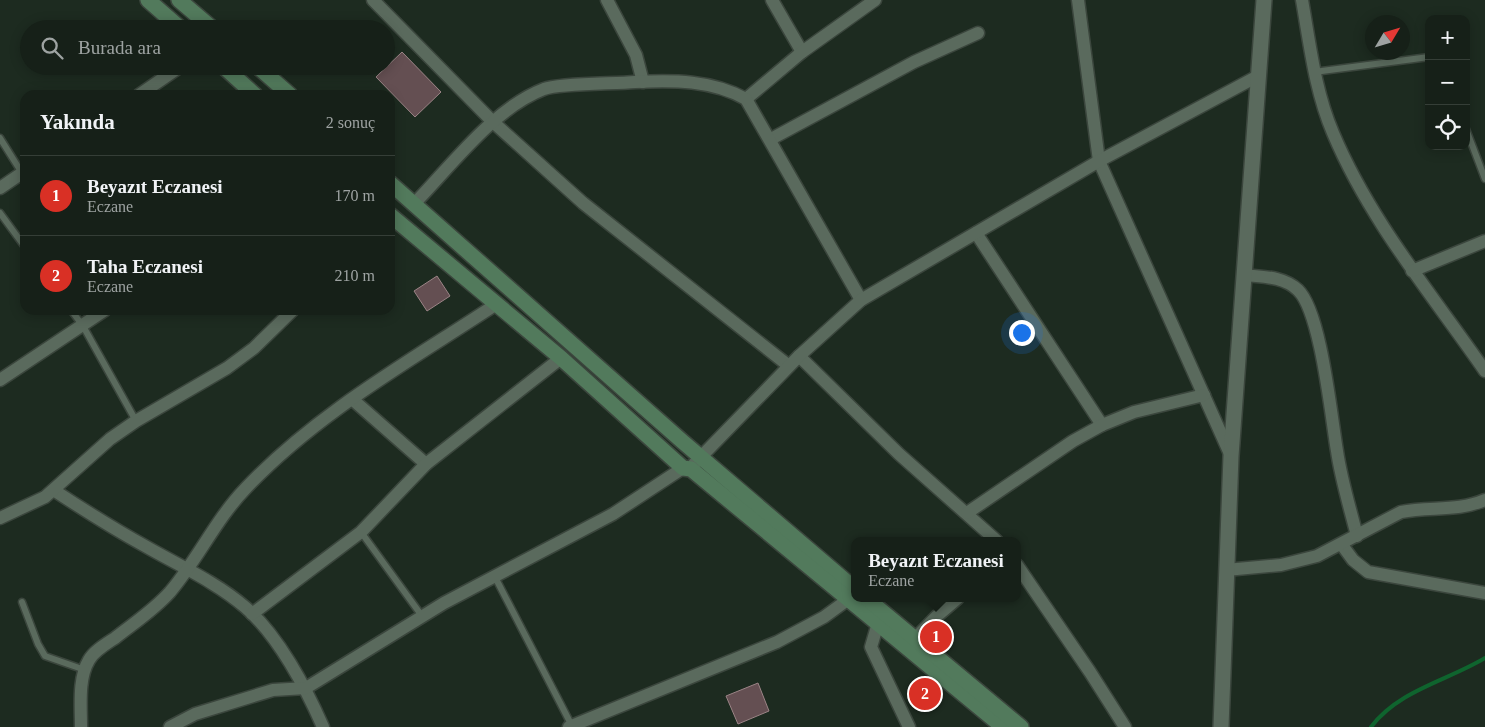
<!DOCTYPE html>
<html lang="tr">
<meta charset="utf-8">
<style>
:root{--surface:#162018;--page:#1f2821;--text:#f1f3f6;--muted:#9ea3a2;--line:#353e37;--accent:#d93025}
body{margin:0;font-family:Georgia,serif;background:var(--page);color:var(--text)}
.controls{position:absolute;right:15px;top:15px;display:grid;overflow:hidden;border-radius:10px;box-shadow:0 2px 12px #0003}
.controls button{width:45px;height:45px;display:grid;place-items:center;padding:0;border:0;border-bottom:1px solid var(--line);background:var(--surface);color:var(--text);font:25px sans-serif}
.compass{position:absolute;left:1365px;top:15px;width:45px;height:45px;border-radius:50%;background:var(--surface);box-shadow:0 2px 12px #0003;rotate:52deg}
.you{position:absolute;left:1021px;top:332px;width:18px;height:18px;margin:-12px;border:4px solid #fff;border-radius:50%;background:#1a73e8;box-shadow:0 0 0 8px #1a73e833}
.badge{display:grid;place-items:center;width:32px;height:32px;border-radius:50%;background:var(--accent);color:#fff;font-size:16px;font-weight:700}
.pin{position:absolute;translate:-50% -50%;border:2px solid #fff;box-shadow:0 1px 5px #0006}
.popup{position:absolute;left:851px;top:537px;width:170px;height:65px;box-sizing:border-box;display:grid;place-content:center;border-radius:10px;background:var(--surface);filter:drop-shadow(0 1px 4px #0005);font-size:16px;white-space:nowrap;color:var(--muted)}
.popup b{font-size:19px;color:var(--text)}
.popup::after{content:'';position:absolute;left:50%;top:100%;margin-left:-10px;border:10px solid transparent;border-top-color:var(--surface)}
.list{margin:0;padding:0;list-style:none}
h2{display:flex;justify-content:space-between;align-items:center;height:65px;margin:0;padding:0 20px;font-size:21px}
h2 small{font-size:16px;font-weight:400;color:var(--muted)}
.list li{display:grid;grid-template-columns:32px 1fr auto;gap:15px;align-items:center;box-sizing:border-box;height:80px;padding:0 20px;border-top:1px solid var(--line)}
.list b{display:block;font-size:19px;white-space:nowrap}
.list p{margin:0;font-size:16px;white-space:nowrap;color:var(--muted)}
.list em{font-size:16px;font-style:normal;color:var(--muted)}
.icon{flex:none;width:28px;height:28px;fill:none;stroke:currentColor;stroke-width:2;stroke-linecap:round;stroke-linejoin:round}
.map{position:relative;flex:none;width:1485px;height:727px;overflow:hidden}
.search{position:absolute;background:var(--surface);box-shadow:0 2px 12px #0003;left:20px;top:20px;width:375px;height:55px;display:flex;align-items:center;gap:12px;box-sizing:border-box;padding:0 18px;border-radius:28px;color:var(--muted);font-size:19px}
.panel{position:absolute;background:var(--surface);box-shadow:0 2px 12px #0003;left:20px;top:90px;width:375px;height:225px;border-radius:15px}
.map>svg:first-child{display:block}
</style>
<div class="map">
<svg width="1485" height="727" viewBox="0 0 1485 727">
<rect width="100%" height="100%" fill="#1d2b20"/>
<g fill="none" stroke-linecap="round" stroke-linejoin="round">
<path stroke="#0f642e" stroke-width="4" d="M1371 727C1399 690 1447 681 1485 658"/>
</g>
<g fill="#644f52" stroke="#9b8486">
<polygon points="402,52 441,92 415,117 376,77"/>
<polygon points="437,276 450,296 427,311 414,291"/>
<polygon points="758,683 769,711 738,724 726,696"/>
</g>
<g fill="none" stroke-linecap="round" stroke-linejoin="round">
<defs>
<g id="service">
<polyline points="1314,72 1429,57"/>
<polyline points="1466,129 1485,179"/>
<polyline points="0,138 22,173"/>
<polyline points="0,213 25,247"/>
<polyline points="71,310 83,326 136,421"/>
<polyline points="361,532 422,616"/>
<polyline points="495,577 572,726"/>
<polyline points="22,602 38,644 45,656 85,670"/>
</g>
<g id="minor">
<polyline points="373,0 493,122 583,203 789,366"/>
<polyline points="607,0 636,55 643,82"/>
<polyline points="772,0 802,52"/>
<polyline points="1078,0 1099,161 1231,456"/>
<path d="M1302 0C1310 45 1315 91 1333 133 1370 221 1431 293 1485 371"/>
<polyline points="139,95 181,66"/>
<polyline points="746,99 802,52 875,0"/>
<polyline points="771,139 914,62 978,33"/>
<polyline points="0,188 25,171"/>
<path d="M414 204C451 166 494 108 544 89 562 83 614 84 635 82 673 80 712 80 746 99L861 300"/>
<polyline points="976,233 1102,425"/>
<polyline points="1412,271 1485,241"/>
<path d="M1244 275C1262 277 1283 276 1298 290 1321 312 1331 416 1337 451 1341 479 1350 508 1357 536"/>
<polyline points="799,356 899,454 997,541"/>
<polyline points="0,380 105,310"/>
<polyline points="352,399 426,464"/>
<polyline points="694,464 799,356 861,300 1099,161 1258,76"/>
<path d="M55 491C84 510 114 529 145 546 178 565 216 582 245 607 278 635 306 688 323 727"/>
<polyline points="967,513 1073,441 1102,425 1134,412 1204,395"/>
<polyline points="0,518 45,497 110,439 136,421 227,368 254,348 293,310"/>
<polyline points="1342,545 1353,560 1368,572 1485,593"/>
<polyline points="1017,565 1090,672 1125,727"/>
<path d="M1226 570 1281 565 1317 556 1401 512C1430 506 1457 512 1485 500"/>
<polyline points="252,614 361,532 426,464 561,358"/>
<polyline points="878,623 871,647 909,727"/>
<polyline points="909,645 937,616 958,598"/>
<path d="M81 727C81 706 78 678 89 660 94 651 106 644 115 638 134 623 154 610 170 592 198 559 216 519 246 488 317 413 410 361 495 305"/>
<polyline points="170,727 195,714 273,690 306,688 444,603 613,514 683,468"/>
<polyline points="569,727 777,642 824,617 850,598"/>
</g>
<polyline id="tertiary" points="1221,727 1231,456 1264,0"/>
<g id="secondary">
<polyline points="148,0 181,29"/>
<polyline points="179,0 213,29"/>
<polyline points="223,66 255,95"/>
<polyline points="257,66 290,95"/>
<polyline points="390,183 683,442 855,589"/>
<polyline points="390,215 561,358 683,468 691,469 1003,727"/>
<polyline points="866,598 1021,727"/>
</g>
</defs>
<use href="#service" stroke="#3b463d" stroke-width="9"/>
<use href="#minor" stroke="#3b463d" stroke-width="15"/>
<use href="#tertiary" stroke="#3b463d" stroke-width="18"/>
<use href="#secondary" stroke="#3b463d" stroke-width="18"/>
<use href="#service" stroke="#5a6a5d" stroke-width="6"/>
<use href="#minor" stroke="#5a6a5d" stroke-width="12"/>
<use href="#tertiary" stroke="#5a6a5d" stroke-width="15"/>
<use href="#secondary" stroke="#527a5c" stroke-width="15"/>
</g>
</svg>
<div class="controls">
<button>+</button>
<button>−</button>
<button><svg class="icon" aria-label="locate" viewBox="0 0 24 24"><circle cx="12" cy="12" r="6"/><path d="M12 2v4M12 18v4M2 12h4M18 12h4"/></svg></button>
</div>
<svg class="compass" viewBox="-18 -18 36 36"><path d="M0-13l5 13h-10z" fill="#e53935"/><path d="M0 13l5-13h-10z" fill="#9ea3a2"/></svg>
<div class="you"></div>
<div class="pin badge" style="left:936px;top:637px">1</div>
<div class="popup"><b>Beyazıt Eczanesi</b>Eczane</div>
<div class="pin badge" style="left:925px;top:694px">2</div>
<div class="search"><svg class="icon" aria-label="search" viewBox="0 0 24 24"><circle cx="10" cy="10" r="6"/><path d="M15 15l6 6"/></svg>Burada ara</div>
<section class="panel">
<h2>Yakında<small>2 sonuç</small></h2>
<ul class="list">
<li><span class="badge">1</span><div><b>Beyazıt Eczanesi</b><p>Eczane</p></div><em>170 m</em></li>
<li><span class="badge">2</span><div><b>Taha Eczanesi</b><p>Eczane</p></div><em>210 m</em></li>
</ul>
</section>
</div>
